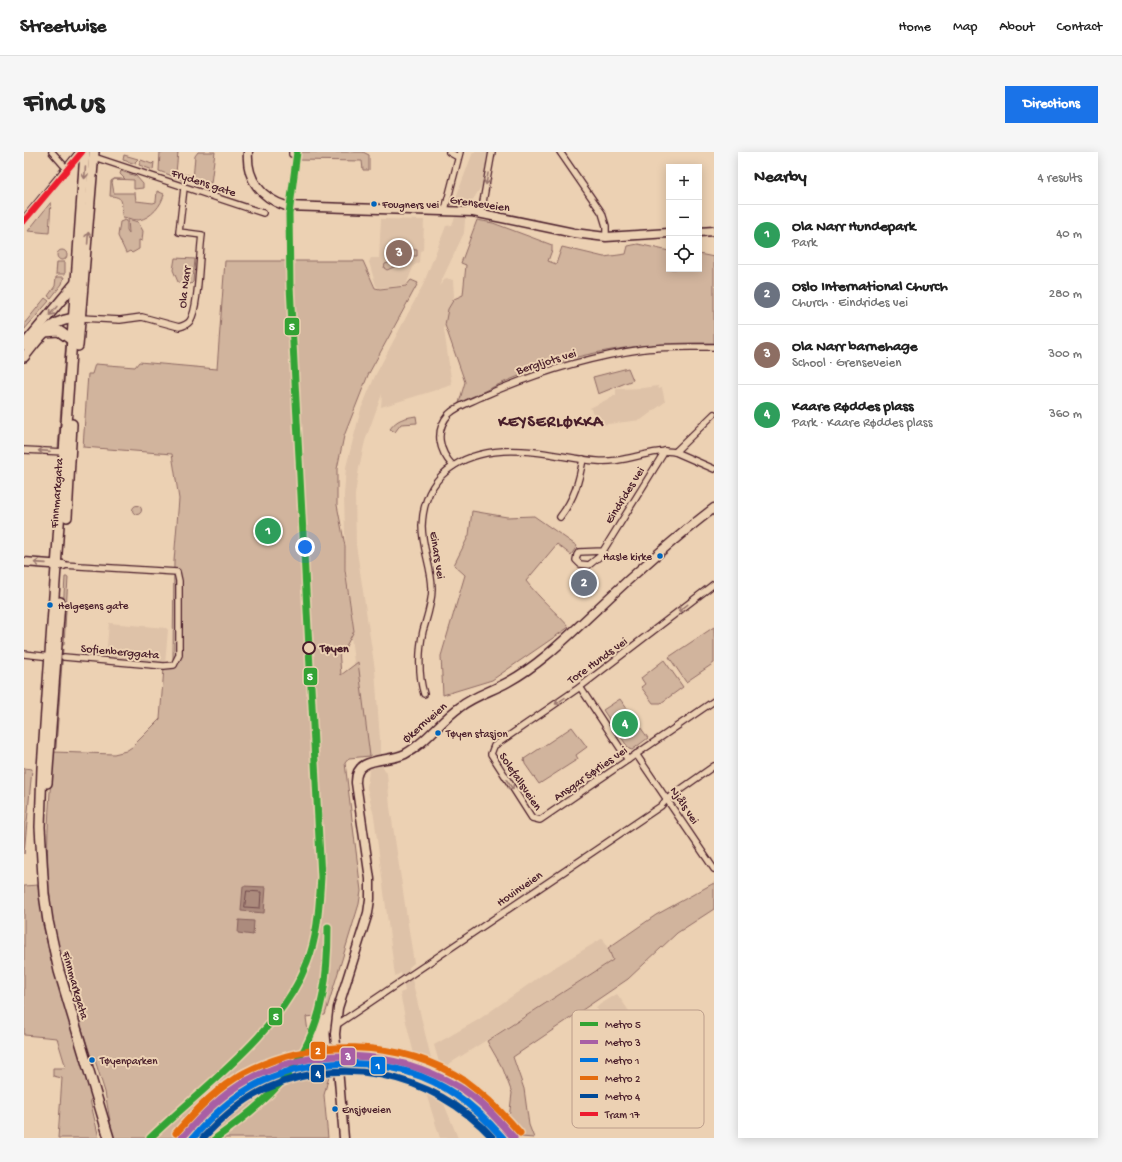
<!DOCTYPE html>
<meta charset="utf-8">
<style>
:root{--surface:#fff;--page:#f6f6f6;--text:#222;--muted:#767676;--line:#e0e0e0;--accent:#1a73e8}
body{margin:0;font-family:"Gochi Hand",sans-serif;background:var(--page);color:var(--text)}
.controls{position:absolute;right:12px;top:12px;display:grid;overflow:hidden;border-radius:0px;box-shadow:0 2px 10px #0003}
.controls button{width:36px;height:36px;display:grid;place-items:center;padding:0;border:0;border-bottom:1px solid var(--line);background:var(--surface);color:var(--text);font:20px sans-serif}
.you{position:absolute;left:281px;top:395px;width:14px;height:14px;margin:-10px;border:3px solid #fff;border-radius:50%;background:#1a73e8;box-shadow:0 0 0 6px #1a73e833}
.badge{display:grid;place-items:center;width:26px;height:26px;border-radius:50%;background:var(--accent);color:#fff;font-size:13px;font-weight:700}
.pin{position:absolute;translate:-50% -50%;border:2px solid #fff;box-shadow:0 1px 4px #0006}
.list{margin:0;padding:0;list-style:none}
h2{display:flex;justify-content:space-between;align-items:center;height:52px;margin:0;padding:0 16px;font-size:17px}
h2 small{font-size:13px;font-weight:400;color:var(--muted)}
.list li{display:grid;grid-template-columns:26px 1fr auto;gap:12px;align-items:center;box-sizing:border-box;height:60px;padding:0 16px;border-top:1px solid var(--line)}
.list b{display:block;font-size:15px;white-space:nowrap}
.list p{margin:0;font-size:13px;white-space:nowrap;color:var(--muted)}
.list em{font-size:13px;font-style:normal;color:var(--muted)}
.icon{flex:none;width:22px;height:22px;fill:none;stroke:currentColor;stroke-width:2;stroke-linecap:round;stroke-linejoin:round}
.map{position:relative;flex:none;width:690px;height:986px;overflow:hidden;border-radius:0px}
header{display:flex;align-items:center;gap:24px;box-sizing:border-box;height:56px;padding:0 20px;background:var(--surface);border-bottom:1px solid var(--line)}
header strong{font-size:19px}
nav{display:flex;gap:22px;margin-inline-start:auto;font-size:14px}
.intro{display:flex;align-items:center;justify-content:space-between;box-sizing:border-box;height:96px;padding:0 24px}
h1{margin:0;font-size:28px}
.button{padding:10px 18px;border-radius:0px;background:var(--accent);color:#fff;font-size:14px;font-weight:700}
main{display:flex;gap:24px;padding:0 24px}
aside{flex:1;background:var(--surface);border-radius:0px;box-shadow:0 2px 10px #0003}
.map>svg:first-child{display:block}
</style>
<header>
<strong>Streetwise</strong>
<nav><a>Home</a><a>Map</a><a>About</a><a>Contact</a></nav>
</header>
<div class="intro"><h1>Find us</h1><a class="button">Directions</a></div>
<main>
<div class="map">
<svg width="690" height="986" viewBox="0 0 690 986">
<rect width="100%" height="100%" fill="#ecd1b3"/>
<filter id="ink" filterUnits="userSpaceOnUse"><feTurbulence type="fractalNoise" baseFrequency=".025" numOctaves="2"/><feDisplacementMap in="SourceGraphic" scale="8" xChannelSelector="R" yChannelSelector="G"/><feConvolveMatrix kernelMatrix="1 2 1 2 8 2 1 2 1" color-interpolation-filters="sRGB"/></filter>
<g filter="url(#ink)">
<g fill="#dec2a8">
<polygon points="449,0 465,0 459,32 448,49 441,68 440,81 415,134 422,126 429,128 430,144 420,177 428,233 357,255 358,242 341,289 335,316 331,343 332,393 351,518 357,602 359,615 363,621 366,655 390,811 385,815 406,902 418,947 434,986 416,986 391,906 382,870 376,841 381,839 377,821 371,824 350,664 343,636 345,618 350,615 348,604 340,599 327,484 330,479 322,418 320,343 322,315 337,257 351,224 399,133 422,74 428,73 437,49 431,48"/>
<polygon points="357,67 400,68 399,98 396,99 395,111 390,113 382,133 355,136 352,134 345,110 347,106 355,106"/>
<polygon points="634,234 635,237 638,236 641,250 617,268 576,273 566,256 592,243 592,237 620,236"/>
<polygon points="85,471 142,476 144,478 141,512 115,509 113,507 82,505"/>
<polygon points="579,786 589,808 417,917 410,893 454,868 518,823"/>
<polygon points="593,842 617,876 596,891 572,855"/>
</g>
<g fill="#d1b49d" stroke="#8e6a64">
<polygon points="136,0 154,0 152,21 165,23 159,28 135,19"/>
<polygon points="174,0 191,0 187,31 169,28 171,4"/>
<polygon points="275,0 339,0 345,3 345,18 339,18 338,9 273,8"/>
<polygon points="100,3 114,7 111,10 112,12 99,8"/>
<polygon points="117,8 128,12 130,10 129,18 115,13"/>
<path d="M97 19 112 24 119 32V36L110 37V28L90 27 88 30 90 41H111L112 49 129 51 132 50 133 39 140 42C138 53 127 66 115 68 109 68 105 66 99 65 94 56 105 45 86 44L87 29 90 27H101L96 22Z"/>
<polygon points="27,50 25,81 4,79"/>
<polygon points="104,67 114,70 119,79 118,89 115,88 115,97 108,101 106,99 102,101 94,84 96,70 101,68 103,69 103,78 105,81"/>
<path d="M453 68 469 71 528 93V98L524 109 532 112 538 95 580 105 602 102 604 94 614 92 645 99V117H675V102L690 105V191C634 190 576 196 522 214 492 224 464 237 435 251L441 230 421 173 424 157 430 147 439 143 442 113 437 111Z"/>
<polygon points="382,97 393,98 393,104 382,104 382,110 373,109 373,102 382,102"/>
<circle cx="38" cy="103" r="5"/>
<polygon points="151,106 171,107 169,130 167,132 154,130 149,118"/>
<path d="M201 109H339L351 136 356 137 382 134 387 128 394 131 344 223 320 284 313 317V353L321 394V418L330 479 321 496 315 497 317 523 334 510 346 604 325 606 321 611 337 739 335 752 301 863 282 865 289 918 307 916 300 943 304 986H89L81 940 70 905H67C52 857 34 809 27 758 20 706 25 653 29 600L90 602 102 599 108 595 136 567 140 516 149 508 150 409 155 347 148 302 59 295 64 222H68L71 212 111 215 115 210 193 217Z"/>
<polygon points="33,110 41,110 41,122 32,122"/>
<polygon points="368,110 371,111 370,115 363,118 360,116 361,112"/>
<polygon points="32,125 40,125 38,132 27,146 24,144 31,134"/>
<polygon points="21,146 25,149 0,178 0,172"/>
<polygon points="42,188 44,190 36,295 34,296"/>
<polygon points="604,216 609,228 574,242 569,225"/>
<path d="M392 264 393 271 377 272 371 280 366 277C373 267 380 266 392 264Z"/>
<circle cx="113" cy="358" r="4.5"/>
<path d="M448 359 483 365 510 364 553 394 547 403 533 392 502 429C516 447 531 459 545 475L468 528 419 543 417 504 441 423 430 413 445 383Z"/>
<polygon points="41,425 44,425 40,493 37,493"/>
<polygon points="690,475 690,511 662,530 645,505"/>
<polygon points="36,497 39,497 32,596 29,597"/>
<polygon points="640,508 659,535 637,551 629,551 617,535 621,532 617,526"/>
<polygon points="596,547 624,586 608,598 605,597 579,558"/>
<polygon points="548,575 563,595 552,603 554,607 515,632 501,612 500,607"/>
<polygon points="0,616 8,617 0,702"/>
<polygon points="690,731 690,757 653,781 604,827 489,905 500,937 505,973 510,986 483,984 488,941 479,917 463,889 589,808 584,796 632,763"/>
<polygon points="14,733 19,773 27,808 69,946 66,948 75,986 34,986 38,926 29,924 29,916 42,916 33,886 0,883 0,734"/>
</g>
<g fill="#ac8b7d" stroke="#85605c">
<polygon points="219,734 242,735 240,761 217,759"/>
<polygon points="215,768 230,769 229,783 214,781"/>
</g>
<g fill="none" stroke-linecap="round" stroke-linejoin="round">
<polygon stroke="#714a4c" stroke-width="1" points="223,739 237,740 236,756 221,755"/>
<defs>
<g id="street">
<polyline points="28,0 42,16"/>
<polyline points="425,0 434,5"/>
<polyline points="536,0 578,61 582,74 582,85"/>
<polyline points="268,2 268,0"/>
<polyline points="70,5 239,61"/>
<polyline points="421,58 436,0"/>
<polyline points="457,61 468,0"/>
<polyline points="0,67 55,0"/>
<path d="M57 166 96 168 118 165 155 175C159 174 163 173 166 169 175 156 175 102 178 83L155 80 160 36"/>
<polyline points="0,298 41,300"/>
<polyline points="651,300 690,317"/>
<path d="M429 314C415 299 410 279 425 262 433 254 447 250 457 245 509 222 563 205 620 197 643 194 667 195 690 195"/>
<path d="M536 365C550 347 555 330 559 307"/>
<polyline points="579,399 555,400 553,403 552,408 556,412 565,413 575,405 579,399 641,299"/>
<polyline points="39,413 153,420 155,429 155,503 150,513 140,514 40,505"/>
<polyline points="690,432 556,535 470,594 467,602 508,666 516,668 690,549"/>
<polyline points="0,502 27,505"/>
<polyline points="556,535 604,608"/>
<path d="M400 542C394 523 395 497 399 479 403 465 408 451 408 437 408 416 398 396 398 374 400 317 446 296 498 299 523 300 548 307 573 309 599 312 629 296 651 300L690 262"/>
<polyline points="612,602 690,717"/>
<polyline points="311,874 637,654 643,647 690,614"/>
</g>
<g id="secondary">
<path d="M224 0C222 27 237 46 262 54L449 60 550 81 582 85 645 81"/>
<polyline points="675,80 690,79"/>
<polyline points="0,410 39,413"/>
<path d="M320 986 311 882 314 856 344 761 346 747V727L332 631C331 603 363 611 381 602 402 591 416 569 436 555 450 544 468 539 484 530 517 512 544 484 571 459 609 423 648 388 690 356"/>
</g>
<g id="primary">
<polyline points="61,0 18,616 16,675 20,742 24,769 35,819 85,986"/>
<polyline points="20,180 35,179 49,189"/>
<polyline points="0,193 53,129"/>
<polyline points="54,194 70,0"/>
<path d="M0 205C17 184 26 166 56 166"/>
<polyline points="43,365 48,272"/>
<polyline points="23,631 36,450"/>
</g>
</defs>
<use href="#street" stroke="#4a1f2b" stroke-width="8"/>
<use href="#secondary" stroke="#4a1f2b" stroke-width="11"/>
<use href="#primary" stroke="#4a1f2b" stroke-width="12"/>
<use href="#street" stroke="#ecd1b3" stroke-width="5.5"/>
<use href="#secondary" stroke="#ecd1b3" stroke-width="8"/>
<use href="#primary" stroke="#ecd1b3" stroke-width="9"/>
<defs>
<polyline id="tram-1" points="0,69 58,0"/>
</defs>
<use href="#tram-1" stroke="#ecd1b3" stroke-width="9"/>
<use href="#tram-1" stroke="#ed1b2f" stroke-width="6"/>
<defs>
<g id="metro-1">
<path d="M126 986C179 935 256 881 283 811 294 784 295 754 297 725L266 134 265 62 273 0"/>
<path d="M192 986C278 925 304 881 304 775"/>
</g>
<path id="metro-2" d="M158 986C177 964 198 942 224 928 290 893 370 897 435 935 457 948 473 967 490 986"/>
<path id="metro-3" d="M169 986C185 967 204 949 226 936 287 901 374 903 432 943 450 955 465 970 479 986"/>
<path id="metro-4" d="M152 981C172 958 194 935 220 921 287 886 376 886 441 929 462 944 479 961 496 981"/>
<path id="metro-5" d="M179 986C194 970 211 954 230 943 310 898 409 920 469 986"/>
</defs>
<use href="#metro-1" stroke="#ecd1b3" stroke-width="10"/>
<use href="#metro-2" stroke="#ecd1b3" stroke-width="10"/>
<use href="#metro-3" stroke="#ecd1b3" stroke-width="10"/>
<use href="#metro-4" stroke="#ecd1b3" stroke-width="10"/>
<use href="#metro-5" stroke="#ecd1b3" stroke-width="10"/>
<use href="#metro-1" stroke="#33a334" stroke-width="7"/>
<use href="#metro-2" stroke="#a85fa5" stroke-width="7"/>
<use href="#metro-3" stroke="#0073db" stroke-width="7"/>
<use href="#metro-4" stroke="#e46c0e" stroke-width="7"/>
<use href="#metro-5" stroke="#004a98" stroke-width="7"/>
</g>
<defs><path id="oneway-shaft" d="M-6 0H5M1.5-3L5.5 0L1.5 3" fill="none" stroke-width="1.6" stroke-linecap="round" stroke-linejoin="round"/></defs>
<g stroke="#9b786f">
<use href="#oneway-shaft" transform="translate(61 21) rotate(94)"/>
<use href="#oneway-shaft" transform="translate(463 27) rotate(100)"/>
<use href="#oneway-shaft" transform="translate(64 86) rotate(-86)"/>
<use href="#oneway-shaft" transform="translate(29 159) rotate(131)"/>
<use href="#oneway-shaft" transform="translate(20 299) rotate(-176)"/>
<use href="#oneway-shaft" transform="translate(16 411) rotate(-176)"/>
<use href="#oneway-shaft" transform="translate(659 456) rotate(142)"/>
<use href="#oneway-shaft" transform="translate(536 549) rotate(146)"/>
<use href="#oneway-shaft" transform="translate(486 633) rotate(56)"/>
</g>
</g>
<g fill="#0065bd" stroke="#ecd1b3" stroke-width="1.5">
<circle cx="350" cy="52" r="3.5"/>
<circle cx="636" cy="404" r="3.5"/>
<circle cx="26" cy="453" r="3.5"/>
<circle cx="414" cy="581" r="3.5"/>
<circle cx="68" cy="908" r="3.5"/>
<circle cx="311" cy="957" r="3.5"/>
</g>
<circle fill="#ecd1b3" stroke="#4a1f2b" stroke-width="2" cx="285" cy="496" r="6"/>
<g text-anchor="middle" stroke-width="4" stroke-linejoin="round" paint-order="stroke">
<g font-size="11" fill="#4a1f2b" stroke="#ecd1b3" text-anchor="start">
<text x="358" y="56">Fougners vei</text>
<text x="628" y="408" text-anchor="end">Hasle kirke</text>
<text x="34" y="457">Helgesens gate</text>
<text x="422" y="585">Tøyen stasjon</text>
<text x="76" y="912">Tøyenparken</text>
<text x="318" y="961">Ensjøveien</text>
</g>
<g font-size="12" fill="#4a1f2b" stroke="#ecd1b3">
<text transform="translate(180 30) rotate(18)" y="4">Frydens gate</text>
<text transform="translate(456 51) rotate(8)" y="4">Grenseveien</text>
<text transform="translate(160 135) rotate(-83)" y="4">Ola Narr</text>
<text transform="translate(522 209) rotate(-17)" y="4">Bergljots vei</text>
<text transform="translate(32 341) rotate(-86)" y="4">Finnmarkgata</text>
<text transform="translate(600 343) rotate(-58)" y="4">Eindrides vei</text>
<text transform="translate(414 403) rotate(81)" y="4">Einars vei</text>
<text transform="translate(96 499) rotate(5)" y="4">Sofienberggata</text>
<text transform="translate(573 508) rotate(-36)" y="4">Tore Hunds vei</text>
<text transform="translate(400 570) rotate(-41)" y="4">Økernveien</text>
<text transform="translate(566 621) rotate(-35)" y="4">Ansgar Sørlies vei</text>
<text transform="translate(497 629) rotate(56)" y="4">Solefallsveien</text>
<text transform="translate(661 653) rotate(56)" y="4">Njåls vei</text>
<text transform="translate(495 736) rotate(-35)" y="4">Hovinveien</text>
<text transform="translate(52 833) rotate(74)" y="4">Finnmarkgata</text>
</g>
<g font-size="12" font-weight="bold" fill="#4a1f2b" stroke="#ecd1b3" text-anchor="start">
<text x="296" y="500">Tøyen</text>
</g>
<g font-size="16" font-weight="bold" letter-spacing="1" fill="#4a1f2b" stroke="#ecd1b3">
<text x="527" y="274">KEYSERLØKKA</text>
</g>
</g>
<rect x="548" y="858" width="132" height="118" rx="6" fill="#ecd1b3" stroke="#bb9c8a" stroke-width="1"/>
<rect x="556" y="870" width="18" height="4" fill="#33a334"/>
<rect x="556" y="888" width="18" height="4" fill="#a85fa5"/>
<rect x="556" y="906" width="18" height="4" fill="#0073db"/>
<rect x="556" y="924" width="18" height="4" fill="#e46c0e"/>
<rect x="556" y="942" width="18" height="4" fill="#004a98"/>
<rect x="556" y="960" width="18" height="4" fill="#ed1b2f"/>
<g font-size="11" fill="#4a1f2b">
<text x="581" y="876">Metro 5</text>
<text x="581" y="894">Metro 3</text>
<text x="581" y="912">Metro 1</text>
<text x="581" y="930">Metro 2</text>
<text x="581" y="948">Metro 4</text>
<text x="581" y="966">Tram 17</text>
</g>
<g stroke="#ecd1b3" stroke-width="1.5">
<rect x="260" y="165" width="16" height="19" rx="4" fill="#33a334"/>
<rect x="279" y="515" width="15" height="19" rx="4" fill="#33a334"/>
<rect x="244" y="855" width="15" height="19" rx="4" fill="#33a334"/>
<rect x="286" y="889" width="16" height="19" rx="4" fill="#e46c0e"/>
<rect x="316" y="895" width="16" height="19" rx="4" fill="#a85fa5"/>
<rect x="346" y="904" width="16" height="19" rx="4" fill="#0073db"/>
<rect x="286" y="912" width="15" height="19" rx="4" fill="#004a98"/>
</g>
<g font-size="11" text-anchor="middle" font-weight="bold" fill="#fff">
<text x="268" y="178">5</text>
<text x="286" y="528">5</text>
<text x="252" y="868">5</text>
<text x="294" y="902">2</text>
<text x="324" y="908">3</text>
<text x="354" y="917">1</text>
<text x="294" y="925">4</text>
</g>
</svg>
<div class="controls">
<button>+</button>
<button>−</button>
<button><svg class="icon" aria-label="locate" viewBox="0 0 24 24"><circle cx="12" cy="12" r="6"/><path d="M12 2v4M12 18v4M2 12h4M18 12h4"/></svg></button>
</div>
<div class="you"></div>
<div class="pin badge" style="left:244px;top:379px;background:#2e9e5b">1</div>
<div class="pin badge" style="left:560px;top:431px;background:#6b7280">2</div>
<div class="pin badge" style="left:375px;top:101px;background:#8d6e63">3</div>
<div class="pin badge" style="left:601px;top:572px;background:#2e9e5b">4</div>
</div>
<aside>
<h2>Nearby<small>4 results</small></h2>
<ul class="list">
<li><span class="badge" style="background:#2e9e5b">1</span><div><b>Ola Narr Hundepark</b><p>Park</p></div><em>40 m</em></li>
<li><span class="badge" style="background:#6b7280">2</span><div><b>Oslo International Church</b><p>Church · Eindrides vei</p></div><em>280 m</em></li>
<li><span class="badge" style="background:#8d6e63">3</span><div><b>Ola Narr barnehage</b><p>School · Grenseveien</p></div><em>300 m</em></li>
<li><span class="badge" style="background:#2e9e5b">4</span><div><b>Kaare Røddes plass</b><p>Park · Kaare Røddes plass</p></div><em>360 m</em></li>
</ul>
</aside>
</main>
